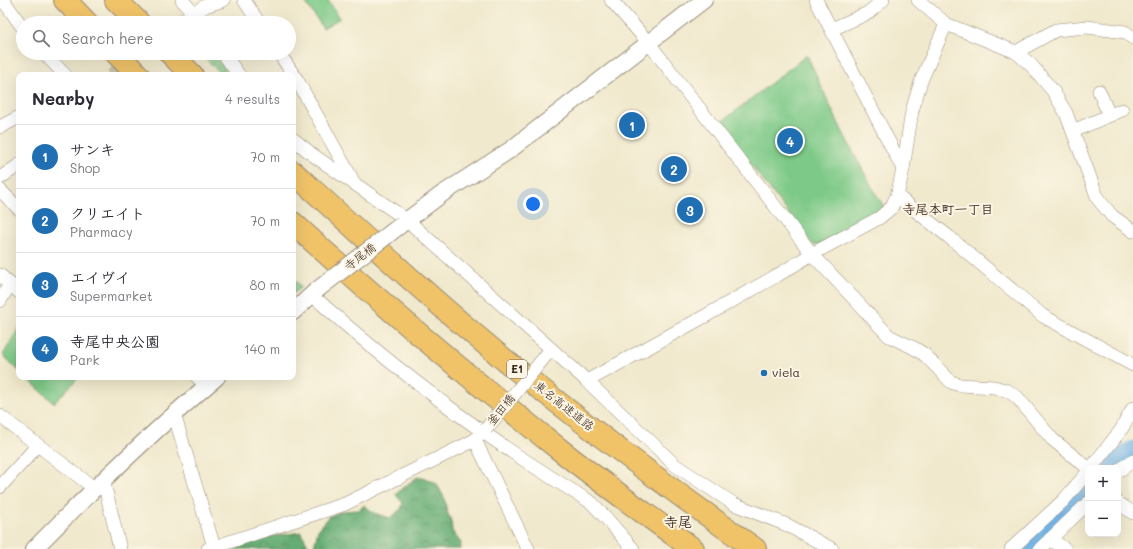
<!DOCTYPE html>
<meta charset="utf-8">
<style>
:root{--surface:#fff;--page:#f7f7f7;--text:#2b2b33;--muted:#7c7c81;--line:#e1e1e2;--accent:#1f6fb2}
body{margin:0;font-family:Mali,"Klee One",sans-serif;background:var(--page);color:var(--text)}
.controls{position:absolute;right:12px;bottom:12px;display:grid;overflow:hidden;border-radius:8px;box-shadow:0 4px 16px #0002}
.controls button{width:36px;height:36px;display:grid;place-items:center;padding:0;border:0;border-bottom:1px solid var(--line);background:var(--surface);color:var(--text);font:20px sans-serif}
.you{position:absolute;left:533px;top:204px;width:14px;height:14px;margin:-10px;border:3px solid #fff;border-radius:50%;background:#1a73e8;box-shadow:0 0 0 6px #1a73e833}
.badge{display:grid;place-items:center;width:26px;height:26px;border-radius:50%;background:var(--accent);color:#fff;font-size:13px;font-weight:700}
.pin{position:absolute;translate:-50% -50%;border:2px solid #fff;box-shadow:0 1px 4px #0006}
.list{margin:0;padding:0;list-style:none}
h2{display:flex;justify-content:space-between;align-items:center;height:52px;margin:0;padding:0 16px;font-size:17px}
h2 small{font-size:13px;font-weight:400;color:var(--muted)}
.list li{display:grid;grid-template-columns:26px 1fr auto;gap:12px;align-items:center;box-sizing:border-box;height:64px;padding:0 16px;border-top:1px solid var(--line)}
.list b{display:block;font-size:15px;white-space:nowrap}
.list p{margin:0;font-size:13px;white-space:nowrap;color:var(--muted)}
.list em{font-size:13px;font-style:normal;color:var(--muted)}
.icon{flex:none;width:22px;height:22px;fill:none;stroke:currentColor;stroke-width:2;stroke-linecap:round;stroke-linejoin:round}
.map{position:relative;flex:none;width:1133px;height:549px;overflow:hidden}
.search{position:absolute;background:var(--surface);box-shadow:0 4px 16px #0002;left:16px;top:16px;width:280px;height:44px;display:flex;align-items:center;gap:10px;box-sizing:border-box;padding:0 14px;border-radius:22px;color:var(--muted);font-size:15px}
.panel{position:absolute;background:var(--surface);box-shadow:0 4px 16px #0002;left:16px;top:72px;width:280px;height:308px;border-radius:8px}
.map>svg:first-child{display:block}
</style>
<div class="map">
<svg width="1133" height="549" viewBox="0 0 1133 549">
<defs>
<pattern id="grass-dots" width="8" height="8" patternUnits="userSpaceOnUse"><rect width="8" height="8" fill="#7dc987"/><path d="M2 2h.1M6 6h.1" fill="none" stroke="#68a36e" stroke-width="1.8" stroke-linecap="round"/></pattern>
<pattern id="forest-crowns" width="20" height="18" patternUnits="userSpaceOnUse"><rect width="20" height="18" fill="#66ad74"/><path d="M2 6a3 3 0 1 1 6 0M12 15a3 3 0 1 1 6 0" fill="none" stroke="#558d5f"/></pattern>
</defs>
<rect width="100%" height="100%" fill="#fcf5e5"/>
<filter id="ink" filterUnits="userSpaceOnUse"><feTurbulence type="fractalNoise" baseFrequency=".025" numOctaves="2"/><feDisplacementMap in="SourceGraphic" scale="8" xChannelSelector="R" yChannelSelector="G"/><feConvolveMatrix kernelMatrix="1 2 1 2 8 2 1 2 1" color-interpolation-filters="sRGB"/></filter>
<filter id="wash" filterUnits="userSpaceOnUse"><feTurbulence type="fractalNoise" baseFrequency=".012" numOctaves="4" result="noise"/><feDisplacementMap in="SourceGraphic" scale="16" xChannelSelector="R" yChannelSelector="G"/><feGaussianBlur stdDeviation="0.9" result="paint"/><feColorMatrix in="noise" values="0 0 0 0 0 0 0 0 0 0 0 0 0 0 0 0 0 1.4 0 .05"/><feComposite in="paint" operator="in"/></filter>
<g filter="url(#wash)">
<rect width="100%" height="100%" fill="#f0e9cd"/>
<polygon fill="url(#grass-dots)" stroke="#5c7a52" points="200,53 214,53 229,75 222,75"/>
<path fill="url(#forest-crowns)" stroke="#506c49" d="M417 477 427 479 436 483 444 497 447 512 451 520 452 531 461 543 460 549H225L267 537 301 532 309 547 314 546 318 530 330 516 342 511 359 510 364 505 374 513 390 518 401 509 403 503 396 495C399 489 410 483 417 477Z"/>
<g fill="#7dc987" stroke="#5c7a52">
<polygon points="304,0 328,0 340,18 323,28"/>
<path d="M807 55C830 107 854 158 884 207L870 219 818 245H813L719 124Z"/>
<polygon points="293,278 301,287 293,294"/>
<polygon points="19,328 19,371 3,355"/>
<polygon points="26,377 79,377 54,403"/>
</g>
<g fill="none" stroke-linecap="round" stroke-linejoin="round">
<g stroke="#6fb2e5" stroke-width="23">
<polyline points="1115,464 1133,452"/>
<polyline points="1023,549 1072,503 1088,486"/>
</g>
</g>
</g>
<g filter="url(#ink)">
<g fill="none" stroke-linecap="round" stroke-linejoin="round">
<polyline stroke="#ccc3aa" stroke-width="13" stroke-dasharray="13 6" stroke-linecap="butt" points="111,75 139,53"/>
<defs>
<g id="minor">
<polyline points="3,0 23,28"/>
<polyline points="182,0 202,23"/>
<polyline points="244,0 259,23"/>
<polyline points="611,0 648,42 812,254 889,336 914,348 925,355 951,382 960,385 994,387 1008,391 1017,397 1052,439 1088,468"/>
<polyline points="816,0 903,169"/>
<polyline points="918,0 946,24 1016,52 1032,66 1053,91 1066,113 1098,199 1112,216 1133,231"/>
<polyline points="179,23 205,6 224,0"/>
<polyline points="832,29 868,13 883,0"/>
<polyline points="1016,52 1056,30 1087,27 1125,32 1133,38"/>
<polyline points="44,53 65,75"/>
<polyline points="223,53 239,75"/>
<polyline points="279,53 297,80 352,179"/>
<polyline points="1099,91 1109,115"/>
<polyline points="0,127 19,117"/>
<polyline points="1073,131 1122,110"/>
<polyline points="293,139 313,155 407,220 587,381 675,465 734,504 787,525 832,549"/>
<polyline points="0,178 19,165"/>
<polyline points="0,190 19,209"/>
<polyline points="897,196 949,237 1043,316 1133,365"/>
<polyline points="0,275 19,292"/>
<path d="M312 295C366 344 423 389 483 432 518 457 555 480 592 503L607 519 633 549"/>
<polyline points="0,301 10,284"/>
<polyline points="197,377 207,386"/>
<polyline points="587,381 707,315 778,275 812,254 879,218 891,208 897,196 903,169 912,111 921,81 946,24"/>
<polyline points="174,414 214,547"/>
<polyline points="0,416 94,488"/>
<polyline points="480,435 475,440 528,549"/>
<polyline points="1091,468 1121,430 1133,408"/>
<polyline points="1118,471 1133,461"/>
<polyline points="103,479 120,549"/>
<polyline points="0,487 37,446"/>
<polyline points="1118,503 1133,513"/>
<polyline points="1050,539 1065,549"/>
<polyline points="208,549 345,504 475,440"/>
<polyline points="1011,549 1063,501 1088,472"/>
<polyline points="1040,549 1088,503"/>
</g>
<g id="tertiary">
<polyline points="402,224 442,194 510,150 704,0"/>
<polyline points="293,312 317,290"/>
<path d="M34 549C93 489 153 431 217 377"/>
</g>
<g id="motorway">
<polyline points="65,0 87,23"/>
<polyline points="116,0 139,23"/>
<polyline points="116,53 138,75"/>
<polyline points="170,53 192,75"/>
<path d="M293 172C363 236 433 301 506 361 587 427 670 489 755 549"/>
<path d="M293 223C380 303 472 380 564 453 606 486 650 517 693 549"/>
</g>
</defs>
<use href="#minor" stroke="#968a76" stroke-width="14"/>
<use href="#tertiary" stroke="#968a76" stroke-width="18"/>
<use href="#motorway" stroke="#968a76" stroke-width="24"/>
<use href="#minor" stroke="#fff" stroke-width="13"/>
<use href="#tertiary" stroke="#fff" stroke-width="16"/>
<use href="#motorway" stroke="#f0c369" stroke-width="22"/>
<defs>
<polyline id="minor-bridge" points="486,429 547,354"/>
<polyline id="tertiary-bridge" points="317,290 402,224"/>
</defs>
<use href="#minor-bridge" stroke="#968a76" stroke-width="14" stroke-linecap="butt"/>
<use href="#tertiary-bridge" stroke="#968a76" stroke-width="18" stroke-linecap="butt"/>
<use href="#minor-bridge" stroke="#fff" stroke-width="13"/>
<use href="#tertiary-bridge" stroke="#fff" stroke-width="16"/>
</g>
</g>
<circle fill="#1f6fb2" stroke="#fcf5e5" stroke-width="1.5" cx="764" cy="373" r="4"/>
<g text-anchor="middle" stroke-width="4" stroke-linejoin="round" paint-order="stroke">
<rect fill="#fcf5e5" stroke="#75675a" stroke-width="1" x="507" y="360" width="20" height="18" rx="3"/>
<g font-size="11" font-weight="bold" fill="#3b2a1e">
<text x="517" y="373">E1</text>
</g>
<g font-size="12" fill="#3b2a1e" stroke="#fcf5e5">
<text transform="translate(360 257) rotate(-38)" y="4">寺尾橋</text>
<text transform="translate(564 406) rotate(38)" y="4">東名高速道路</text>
<text transform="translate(501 410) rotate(-51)" y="4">釜田橋</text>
</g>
<g font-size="12" fill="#3b2a1e" stroke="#fcf5e5" text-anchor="start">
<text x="772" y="377">viela</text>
</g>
<g font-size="13" font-weight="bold" fill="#3b2a1e" stroke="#fcf5e5">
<text x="948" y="214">寺尾本町一丁目</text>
</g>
<g font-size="14" font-weight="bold" fill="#3b2a1e" stroke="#fcf5e5">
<text x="678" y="527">寺尾</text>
</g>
</g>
</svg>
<div class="controls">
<button>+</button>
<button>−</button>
</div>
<div class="you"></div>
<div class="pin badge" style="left:632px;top:125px">1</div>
<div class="pin badge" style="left:674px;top:169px">2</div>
<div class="pin badge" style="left:690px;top:210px">3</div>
<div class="pin badge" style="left:790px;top:141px">4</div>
<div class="search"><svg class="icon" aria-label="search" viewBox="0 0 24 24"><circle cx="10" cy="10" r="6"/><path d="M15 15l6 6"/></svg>Search here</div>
<section class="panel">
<h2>Nearby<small>4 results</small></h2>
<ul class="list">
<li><span class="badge">1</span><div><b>サンキ</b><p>Shop</p></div><em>70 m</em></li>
<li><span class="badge">2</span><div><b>クリエイト</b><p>Pharmacy</p></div><em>70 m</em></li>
<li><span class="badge">3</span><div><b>エイヴイ</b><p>Supermarket</p></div><em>80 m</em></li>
<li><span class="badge">4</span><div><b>寺尾中央公園</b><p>Park</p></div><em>140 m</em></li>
</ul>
</section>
</div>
